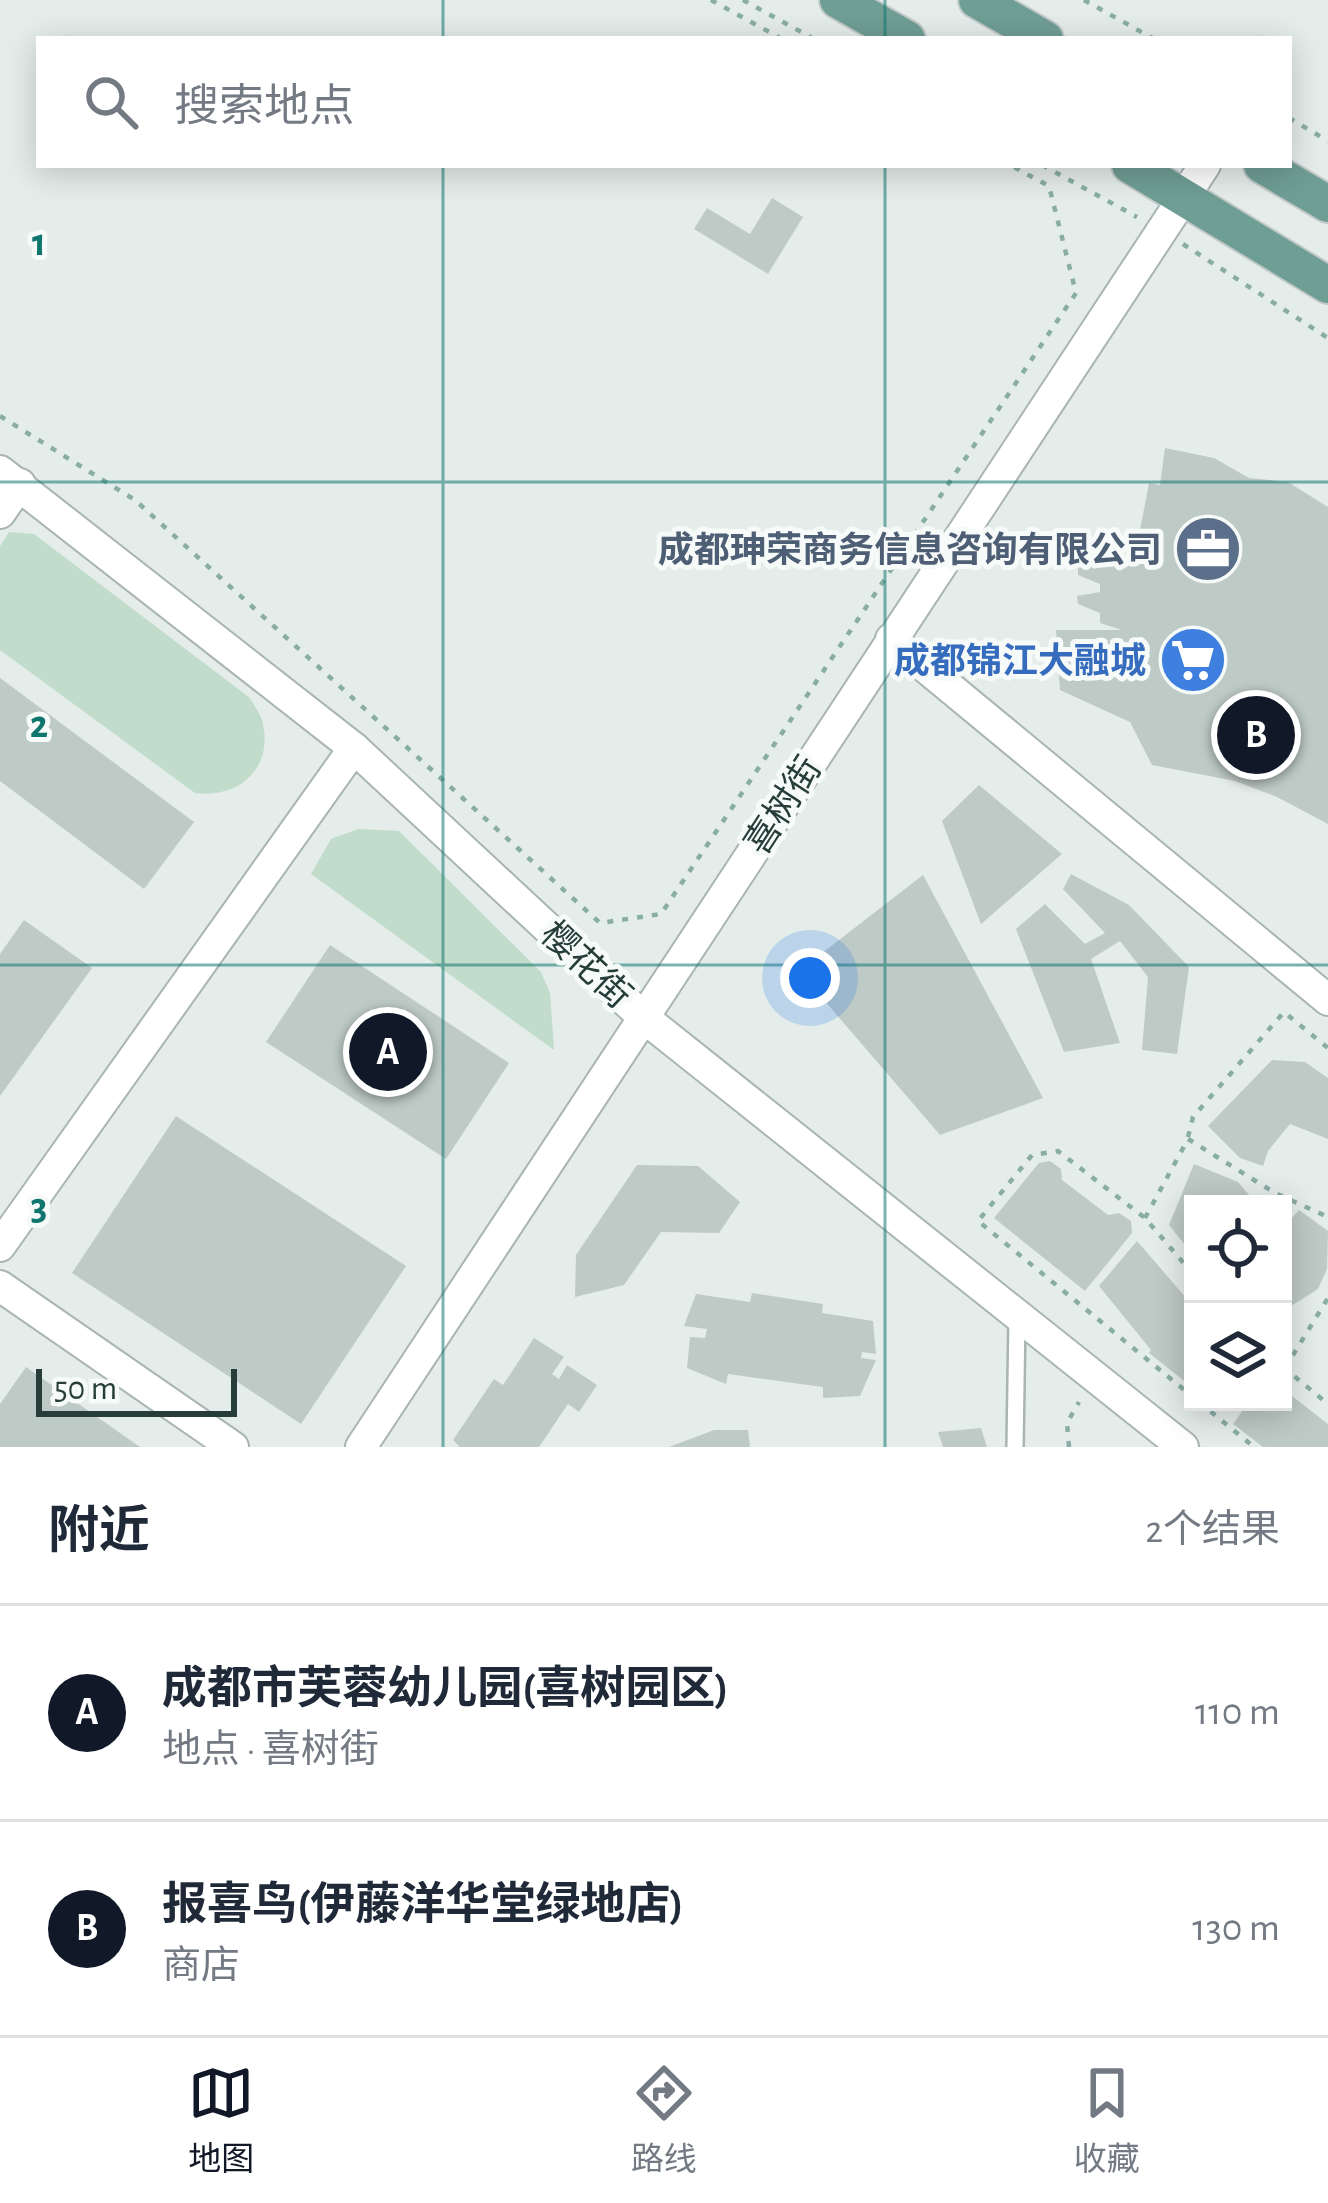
<!DOCTYPE html>
<html lang="zh">
<meta charset="utf-8">
<style>
:root{--surface:#fff;--page:#f6f6f7;--text:#1f2937;--muted:#747a83;--line:#e0e1e3;--accent:#111827}
body{margin:0;font-family:"Alegreya Sans","Noto Sans SC",sans-serif;background:var(--page);color:var(--text)}
.controls{position:absolute;right:36px;bottom:36px;display:grid;overflow:hidden;border-radius:0px;box-shadow:0 6px 30px #0003}
.controls button{width:108px;height:108px;display:grid;place-items:center;padding:0;border:0;border-bottom:3px solid var(--line);background:var(--surface);color:var(--text);font:60px sans-serif}
.scale{position:absolute;left:36px;bottom:30px;width:201px;box-sizing:border-box;padding-left:12px;border:6px solid #263d39;border-top:0;font-size:33px;line-height:42px;white-space:nowrap;color:#263d39;-webkit-text-stroke:9px #f6faf8;paint-order:stroke}
.you{position:absolute;left:810px;top:978px;width:42px;height:42px;margin:-30px;border:9px solid #fff;border-radius:50%;background:#1a73e8;box-shadow:0 0 0 18px #1a73e833}
.badge{display:grid;place-items:center;width:78px;height:78px;border-radius:50%;background:var(--accent);color:#fff;font-size:39px;font-weight:700}
.pin{position:absolute;translate:-50% -50%;border:6px solid #fff;box-shadow:0 3px 12px #0006}
.list{margin:0;padding:0;list-style:none}
h2{display:flex;justify-content:space-between;align-items:center;height:156px;margin:0;padding:0 48px;font-size:51px}
h2 small{font-size:39px;font-weight:400;color:var(--muted)}
.list li{display:grid;grid-template-columns:78px 1fr auto;gap:36px;align-items:center;box-sizing:border-box;height:216px;padding:0 48px;border-top:3px solid var(--line)}
.list b{display:block;font-size:45px;white-space:nowrap}
.list p{margin:0;font-size:39px;white-space:nowrap;color:var(--muted)}
.list em{font-size:39px;font-style:normal;color:var(--muted)}
.icon{flex:none;width:66px;height:66px;fill:none;stroke:currentColor;stroke-width:2;stroke-linecap:round;stroke-linejoin:round}
.map{position:relative;flex:none;width:1328px;height:1447px;overflow:hidden}
.search{position:absolute;background:var(--surface);box-shadow:0 6px 30px #0003;left:36px;right:36px;top:36px;height:132px;display:flex;align-items:center;gap:30px;box-sizing:border-box;padding:0 42px;border-radius:0px;color:var(--muted);font-size:45px}
.sheet{height:588px;background:var(--surface)}
nav{display:flex;justify-content:space-around;align-items:center;box-sizing:border-box;height:168px;border-top:3px solid var(--line);background:var(--surface);font-size:33px;color:var(--muted)}
nav a{display:grid;justify-items:center;gap:6px}
nav .on{color:var(--accent)}
.map>svg:first-child{display:block}
</style>
<div class="map">
<svg width="1328" height="1447" viewBox="0 0 1328 1447">
<rect width="100%" height="100%" fill="#e5edea"/>
<g fill="#c1dcca">
<path d="M9 532 34 534 250 698C254 706 262 716 263 724 273 770 237 799 195 793L0 650V546Z"/>
<polygon points="358,829 399,831 541,972 550,993 554,1050 311,874 331,839"/>
</g>
<g fill="#becac6">
<polygon points="772,198 803,217 768,274 694,229 707,208 750,234"/>
<polygon points="1165,448 1214,458 1249,478 1288,482 1328,507 1328,824 1277,797 1235,781 1152,765 1130,722 1060,690 1056,630 1122,630 1100,623 1100,613 1078,604 1077,596 1100,592 1100,584 1078,575 1078,567 1100,563 1101,556 1135,556 1149,483 1160,485"/>
<polygon points="0,678 194,822 144,889 0,781"/>
<polygon points="979,785 1062,854 981,924 942,821"/>
<polygon points="1071,874 1129,905 1189,967 1177,1054 1142,1050 1148,977 1120,941 1091,959 1120,1043 1064,1052 1016,929 1045,904 1085,944 1105,933 1063,889"/>
<polygon points="923,875 1043,1098 940,1135 799,971"/>
<polygon points="24,920 92,968 0,1096 0,954"/>
<polygon points="330,945 509,1063 446,1159 266,1042"/>
<polygon points="1272,1060 1305,1062 1328,1078 1328,1139 1290,1124 1268,1151 1263,1166 1240,1158 1208,1126"/>
<polygon points="176,1116 406,1266 301,1424 72,1273"/>
<polygon points="1050,1161 1061,1169 1062,1180 1108,1215 1119,1213 1131,1221 1132,1233 1085,1291 994,1218 1039,1163"/>
<polygon points="1194,1164 1238,1182 1257,1204 1193,1204 1193,1255 1169,1225"/>
<polygon points="637,1165 698,1166 740,1202 719,1233 661,1232 624,1285 575,1297 576,1255"/>
<polygon points="1299,1210 1328,1231 1327,1269 1318,1289 1283,1311 1283,1217 1291,1219"/>
<polygon points="1137,1241 1193,1306 1193,1388 1149,1353 1151,1350 1099,1286"/>
<polygon points="752,1293 823,1304 822,1313 873,1321 876,1354 862,1352 861,1358 876,1360 860,1396 823,1398 823,1387 728,1374 726,1384 687,1368 690,1337 705,1338 707,1329 684,1326 696,1294 750,1302"/>
<polygon points="534,1338 564,1357 552,1374 559,1379 567,1365 597,1385 579,1412 568,1404 539,1447 460,1447 453,1440 494,1379 503,1385"/>
<polygon points="26,1367 140,1447 0,1447 0,1404"/>
<polygon points="1283,1389 1328,1424 1328,1447 1263,1447 1233,1424 1249,1402 1283,1402"/>
<polygon points="981,1428 987,1447 943,1447 938,1432"/>
<polygon points="714,1430 748,1430 750,1447 669,1447"/>
</g>
<g fill="none" stroke-linecap="round" stroke-linejoin="round">
<defs>
<polyline id="lane" points="1015,1447 1017,1318"/>
<g id="street">
<polyline points="0,471 354,748 643,1017 1183,1447"/>
<polyline points="0,513 20,484"/>
<polyline points="891,639 1328,1000"/>
<polyline points="0,1246 354,748"/>
<polyline points="0,1286 233,1447"/>
<polyline points="361,1447 1205,165"/>
</g>
<g id="primary">
<polyline points="838,0 907,39"/>
<polyline points="977,0 1045,39"/>
<polyline points="1130,165 1328,285"/>
<polyline points="1262,165 1328,204"/>
</g>
</defs>
<use href="#lane" stroke="#a8b5b1" stroke-width="20"/>
<use href="#street" stroke="#a8b5b1" stroke-width="34"/>
<use href="#primary" stroke="#c2c9c8" stroke-width="40"/>
<g stroke="#89ada5" stroke-width="4.5" stroke-dasharray="6 9" stroke-linecap="butt">
<polyline points="711,0 782,39"/>
<polyline points="743,0 814,39"/>
<polyline points="1084,0 1154,39"/>
<polyline points="1289,118 1328,141"/>
<polyline points="1042,165 1137,217"/>
<polyline points="1183,244 1328,338"/>
<polyline points="0,416 135,500 600,923 661,914 1076,293 1049,186 1010,165"/>
<polyline points="1188,1137 1193,1117 1284,1012 1328,1048"/>
<polyline points="1145,1218 1188,1139 1275,1193 1328,1217"/>
<polyline points="1193,1274 1145,1218 1058,1151 1032,1155 978,1221 1193,1397"/>
<polyline points="1283,1367 1328,1404"/>
<polyline points="1285,1368 1328,1298"/>
<polyline points="1199,1402 1254,1447"/>
<polyline points="1069,1447 1067,1423 1079,1402"/>
</g>
<use href="#lane" stroke="#fff" stroke-width="15"/>
<use href="#street" stroke="#fff" stroke-width="30"/>
<use href="#primary" stroke="#6f9e95" stroke-width="36"/>
</g>
<path fill="none" stroke="#0f766e" stroke-width="3" stroke-opacity="0.55" d="M443 0V39M885 0V39M443 165V1447M885 165V1447M0 482H1328M0 965H1328"/>
<defs>
<symbol id="office-disc" viewBox="-11 -11 22 22"><circle r="9.5" fill="#5c6f8a" stroke="#f6faf8"/><path d="M-6-3h4V-5.5h4V-3h4V5H-6ZM-1-4.5V-3h2v-1.5ZM-6 0V1H6V0Z" fill="#fff"/></symbol>
<symbol id="supermarket-disc" viewBox="-11 -11 22 22"><circle r="9.5" fill="#3f7fe0" stroke="#f6faf8"/><path d="M-6-5.5h2.5l.6 2H6L4.5 2H-2.5L-4.4-4H-6ZM-1.5 3.2a1.3 1.3 0 1 0 .1 0ZM3 3.2a1.3 1.3 0 1 0 .1 0Z" fill="#fff"/></symbol>
</defs>
<g fill-rule="evenodd">
<use href="#office-disc" x="1170" y="511" width="76" height="76"/>
<use href="#supermarket-disc" x="1155" y="622" width="76" height="76"/>
</g>
<g text-anchor="middle" stroke-width="10" stroke-linejoin="round" paint-order="stroke">
<g font-size="36" font-weight="bold" fill="#4e5e75" stroke="#f6faf8" text-anchor="end">
<text x="1162" y="562">成都珅荣商务信息咨询有限公司</text>
</g>
<g font-size="36" font-weight="bold" fill="#366cbe" stroke="#f6faf8" text-anchor="end">
<text x="1146" y="673">成都锦江大融城</text>
</g>
<g font-size="36" fill="#263d39" stroke="#f6faf8">
<text transform="translate(782 805) rotate(-57)" y="13">喜树街</text>
<text transform="translate(587 964) rotate(43)" y="13">樱花街</text>
</g>
</g>
<g font-size="39" text-anchor="middle" font-weight="bold" fill="#0f766e" stroke="#f6faf8" stroke-width="10" stroke-linejoin="round" paint-order="stroke">
<text x="39" y="255">1</text>
<text x="39" y="737">2</text>
<text x="39" y="1219">3</text>
</g>
</svg>
<div class="controls">
<button><svg class="icon" aria-label="locate" viewBox="0 0 24 24"><circle cx="12" cy="12" r="6"/><path d="M12 2v4M12 18v4M2 12h4M18 12h4"/></svg></button>
<button><svg class="icon" aria-label="layers" viewBox="0 0 24 24"><path d="M12 4l9 5-9 5-9-5zM3 14l9 5 9-5"/></svg></button>
</div>
<div class="scale">50 m</div>
<div class="you"></div>
<div class="pin badge" style="left:388px;top:1052px">A</div>
<div class="pin badge" style="left:1256px;top:735px">B</div>
<div class="search"><svg class="icon" aria-label="search" viewBox="0 0 24 24"><circle cx="10" cy="10" r="6"/><path d="M15 15l6 6"/></svg>搜索地点</div>
</div>
<section class="sheet">
<h2>附近<small>2个结果</small></h2>
<ul class="list">
<li><span class="badge">A</span><div><b>成都市芙蓉幼儿园(喜树园区)</b><p>地点 · 喜树街</p></div><em>110 m</em></li>
<li><span class="badge">B</span><div><b>报喜鸟(伊藤洋华堂绿地店)</b><p>商店</p></div><em>130 m</em></li>
</ul>
</section>
<nav>
<a class="on"><svg class="icon" aria-label="map" viewBox="0 0 24 24"><path d="M3 6l6-2 6 2 6-2v14l-6 2-6-2-6 2zM9 4v14M15 6v14"/></svg>地图</a>
<a><svg class="icon" aria-label="directions" viewBox="0 0 24 24"><path d="M12 3l9 9-9 9-9-9zM9 14v-3h6M13 9l2 2-2 2"/></svg>路线</a>
<a><svg class="icon" aria-label="saved" viewBox="0 0 24 24"><path d="M7 4h10v16l-5-4-5 4z"/></svg>收藏</a>
</nav>
